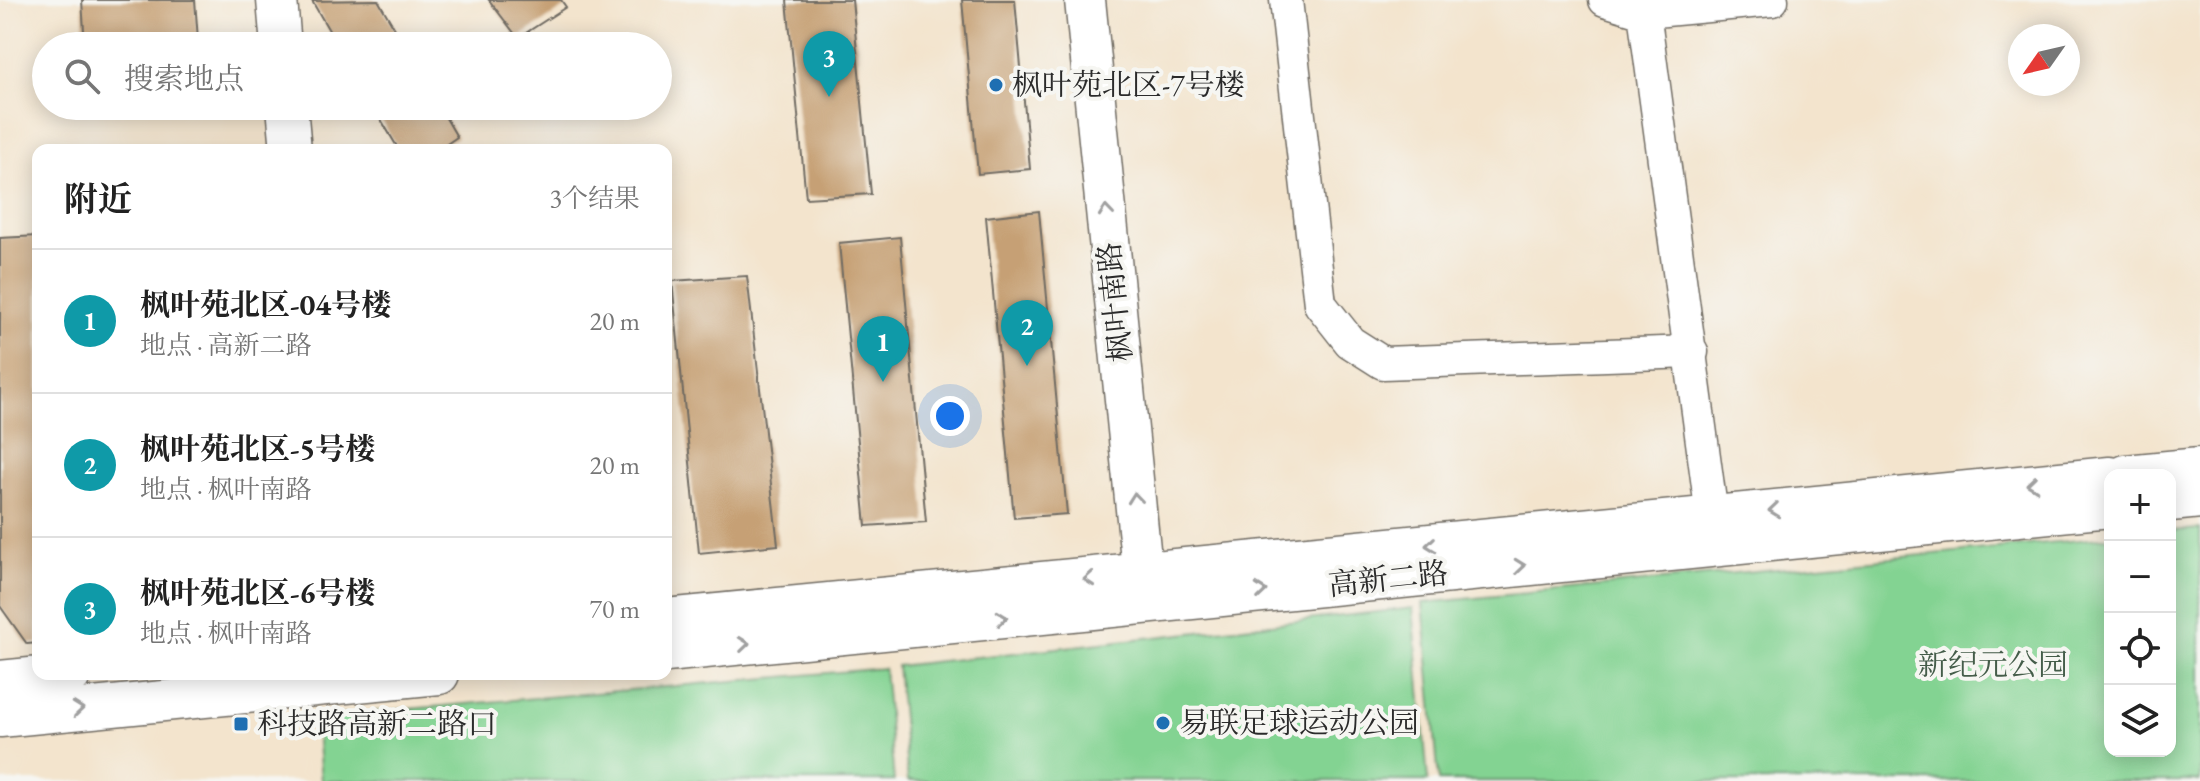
<!DOCTYPE html>
<html lang="zh">
<meta charset="utf-8">
<style>
:root{--surface:#fff;--page:#f2f2f2;--text:#222;--muted:#767676;--line:#e0e0e0;--accent:#2563eb}
body{margin:0;font-family:"EB Garamond","Noto Serif SC",serif;background:var(--page);color:var(--text)}
.controls{position:absolute;right:24px;bottom:24px;display:grid;overflow:hidden;border-radius:16px;box-shadow:0 4px 20px #0003}
.controls button{width:72px;height:72px;display:grid;place-items:center;padding:0;border:0;border-bottom:2px solid var(--line);background:var(--surface);color:var(--text);font:40px sans-serif}
.compass{position:absolute;left:2008px;top:24px;width:72px;height:72px;border-radius:50%;background:var(--surface);box-shadow:0 4px 20px #0003;rotate:236deg}
.you{position:absolute;left:950px;top:416px;width:28px;height:28px;margin:-20px;border:6px solid #fff;border-radius:50%;background:#1a73e8;box-shadow:0 0 0 12px #1a73e833}
.badge{display:grid;place-items:center;width:52px;height:52px;border-radius:50%;background:var(--accent);color:#fff;font-size:26px;font-weight:700}
.pin{position:absolute;translate:-50% -66px;filter:drop-shadow(0 2px 4px #0008)}
.pin::after{content:'';position:absolute;top:42px;width:28px;height:24px;background:inherit;clip-path:polygon(0 0,100% 0,50% 100%)}
.list{margin:0;padding:0;list-style:none}
h2{display:flex;justify-content:space-between;align-items:center;height:104px;margin:0;padding:0 32px;font-size:34px}
h2 small{font-size:26px;font-weight:400;color:var(--muted)}
.list li{display:grid;grid-template-columns:52px 1fr auto;gap:24px;align-items:center;box-sizing:border-box;height:144px;padding:0 32px;border-top:2px solid var(--line)}
.list b{display:block;font-size:30px;white-space:nowrap}
.list p{margin:0;font-size:26px;white-space:nowrap;color:var(--muted)}
.list em{font-size:26px;font-style:normal;color:var(--muted)}
.icon{flex:none;width:44px;height:44px;fill:none;stroke:currentColor;stroke-width:2;stroke-linecap:round;stroke-linejoin:round}
.map{position:relative;flex:none;width:2200px;height:781px;overflow:hidden}
.search{position:absolute;background:var(--surface);box-shadow:0 4px 20px #0003;left:32px;top:32px;width:640px;height:88px;display:flex;align-items:center;gap:20px;box-sizing:border-box;padding:0 28px;border-radius:44px;color:var(--muted);font-size:30px}
.panel{position:absolute;background:var(--surface);box-shadow:0 4px 20px #0003;left:32px;top:144px;width:640px;height:536px;border-radius:16px}
.map>svg:first-child{display:block}
</style>
<div class="map">
<svg width="2200" height="781" viewBox="0 0 2200 781">
<rect width="100%" height="100%" fill="#f6f6f2"/>
<filter id="ink" filterUnits="userSpaceOnUse"><feTurbulence type="fractalNoise" baseFrequency=".0125" numOctaves="2"/><feDisplacementMap in="SourceGraphic" scale="16" xChannelSelector="R" yChannelSelector="G"/><feConvolveMatrix kernelMatrix="1 2 1 2 8 2 1 2 1" color-interpolation-filters="sRGB"/></filter>
<filter id="wash" filterUnits="userSpaceOnUse"><feTurbulence type="fractalNoise" baseFrequency=".006" numOctaves="4" result="noise"/><feDisplacementMap in="SourceGraphic" scale="32" xChannelSelector="R" yChannelSelector="G"/><feGaussianBlur stdDeviation="1.8" result="paint"/><feColorMatrix in="noise" values="0 0 0 0 0 0 0 0 0 0 0 0 0 0 0 0 0 1.4 0 .05"/><feComposite in="paint" operator="in"/></filter>
<g filter="url(#wash)">
<rect width="100%" height="100%" fill="#f3e4cd"/>
<g fill="#83d392" stroke="#577f5e" stroke-width="2">
<polygon points="2200,529 2200,781 1439,781 1423,603 2110,537 2110,751 2170,751 2170,531"/>
<polygon points="1413,608 1428,781 908,781 897,666"/>
<polygon points="884,668 894,781 321,781 316,717"/>
</g>
<g id="blocks">
<g fill="#c6a074">
<polygon points="82,0 195,0 198,40 85,46"/>
<polygon points="378,0 405,46 338,46 312,1"/>
<polygon points="489,0 561,0 566,7 518,38"/>
<polygon points="787,0 852,0 871,194 806,198"/>
<polygon points="962,0 1015,0 1030,169 978,174"/>
<polygon points="373,106 439,106 457,137 438,150 399,150"/>
<polygon points="1039,211 1067,514 1014,518 986,217"/>
<polygon points="38,236 38,643 27,644 0,606 0,238"/>
<polygon points="900,237 926,522 866,526 839,243"/>
<polygon points="747,276 778,545 699,553 672,281"/>
</g>
</g>
</g>
<g filter="url(#ink)">
<use href="#blocks" fill-opacity="0" stroke="#716c64" stroke-width="2"/>
<g fill="none" stroke-linecap="round" stroke-linejoin="round">
<defs>
<g id="minor">
<polyline points="1286,0 1320,304 1350,342 1383,363 1692,352"/>
<polyline points="1605,0 1644,12 1772,0"/>
<polyline points="1644,12 1712,516"/>
</g>
<g id="tertiary">
<polyline points="277,0 281,46"/>
<polyline points="1085,0 1145,599"/>
<polyline points="287,106 291,150"/>
<polyline points="2126,475 2200,468"/>
<polyline points="2170,501 2200,498"/>
<polyline points="666,619 2110,477"/>
<polyline points="666,652 2110,507"/>
<polyline points="0,681 71,674"/>
<polyline points="0,717 439,674"/>
</g>
</defs>
<use href="#minor" stroke="#716c64" stroke-width="35"/>
<use href="#tertiary" stroke="#716c64" stroke-width="43"/>
<use href="#minor" stroke="#fff" stroke-width="32"/>
<use href="#tertiary" stroke="#fff" stroke-width="40"/>
</g>
<defs><path id="oneway-chevron" d="M-2-3.5L2.5 0L-2 3.5" fill="none" stroke-width="1.6" stroke-linecap="round" stroke-linejoin="round" transform="scale(2)"/></defs>
<g stroke="#a0a0a0">
<use href="#oneway-chevron" transform="translate(1106 211) rotate(-96)"/>
<use href="#oneway-chevron" transform="translate(2032 484) rotate(174)"/>
<use href="#oneway-chevron" transform="translate(1135 498) rotate(-96)"/>
<use href="#oneway-chevron" transform="translate(1774 510) rotate(174)"/>
<use href="#oneway-chevron" transform="translate(1431 545) rotate(174)"/>
<use href="#oneway-chevron" transform="translate(1520 566) rotate(-6)"/>
<use href="#oneway-chevron" transform="translate(1089 579) rotate(175)"/>
<use href="#oneway-chevron" transform="translate(1261 591) rotate(-6)"/>
<use href="#oneway-chevron" transform="translate(1002 618) rotate(-6)"/>
<use href="#oneway-chevron" transform="translate(744 644) rotate(-6)"/>
<use href="#oneway-chevron" transform="translate(78 709) rotate(-6)"/>
</g>
</g>
<g fill="#1f6fb2" stroke="#f6f6f2" stroke-width="3">
<circle cx="996" cy="85" r="8"/>
<circle cx="1163" cy="723" r="8"/>
<rect x="233" y="716" width="16" height="16" rx="4"/>
</g>
<g text-anchor="middle" stroke-width="8" stroke-linejoin="round" paint-order="stroke">
<g font-size="30" fill="#2b2b2b" stroke="#f6f6f2" text-anchor="start">
<text x="1012" y="95">枫叶苑北区-7号楼</text>
<text x="1179" y="733">易联足球运动公园</text>
<text x="257" y="734">科技路高新二路口</text>
</g>
<g font-size="30" fill="#2b2b2b" stroke="#f6f6f2">
<text transform="translate(1115 302) rotate(-96)" y="10">枫叶南路</text>
<text transform="translate(1388 579) rotate(-6)" y="10">高新二路</text>
</g>
<g font-size="30" fill="#455d4a" stroke="#f6f6f2">
<text x="1993" y="675">新纪元公园</text>
</g>
</g>
</svg>
<div class="controls">
<button>+</button>
<button>−</button>
<button><svg class="icon" aria-label="locate" viewBox="0 0 24 24"><circle cx="12" cy="12" r="6"/><path d="M12 2v4M12 18v4M2 12h4M18 12h4"/></svg></button>
<button><svg class="icon" aria-label="layers" viewBox="0 0 24 24"><path d="M12 4l9 5-9 5-9-5zM3 14l9 5 9-5"/></svg></button>
</div>
<svg class="compass" viewBox="-18 -18 36 36"><path d="M0-13l5 13h-10z" fill="#e53935"/><path d="M0 13l5-13h-10z" fill="#767676"/></svg>
<div class="you"></div>
<div class="pin badge" style="left:883px;top:382px;background:#0f9aa8">1</div>
<div class="pin badge" style="left:1027px;top:366px;background:#0f9aa8">2</div>
<div class="pin badge" style="left:829px;top:97px;background:#0f9aa8">3</div>
<div class="search"><svg class="icon" aria-label="search" viewBox="0 0 24 24"><circle cx="10" cy="10" r="6"/><path d="M15 15l6 6"/></svg>搜索地点</div>
<section class="panel">
<h2>附近<small>3个结果</small></h2>
<ul class="list">
<li><span class="badge" style="background:#0f9aa8">1</span><div><b>枫叶苑北区-04号楼</b><p>地点 · 高新二路</p></div><em>20 m</em></li>
<li><span class="badge" style="background:#0f9aa8">2</span><div><b>枫叶苑北区-5号楼</b><p>地点 · 枫叶南路</p></div><em>20 m</em></li>
<li><span class="badge" style="background:#0f9aa8">3</span><div><b>枫叶苑北区-6号楼</b><p>地点 · 枫叶南路</p></div><em>70 m</em></li>
</ul>
</section>
</div>
